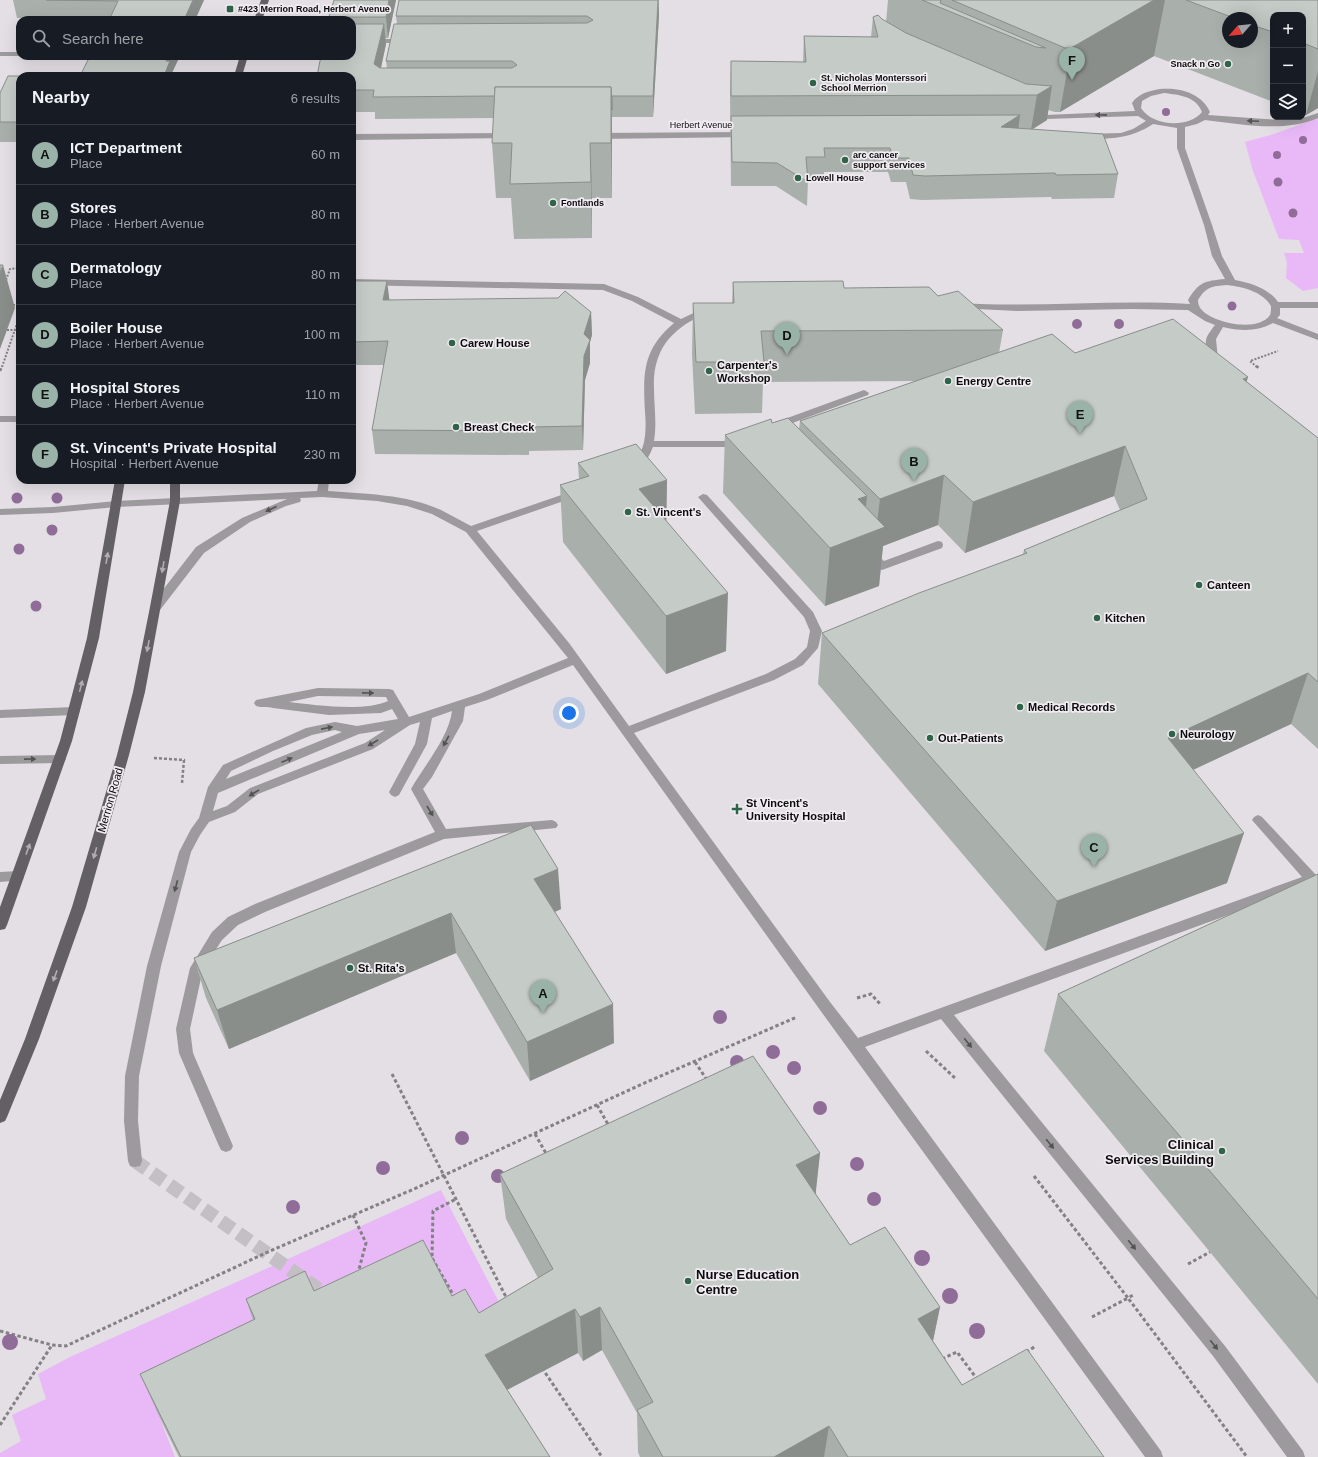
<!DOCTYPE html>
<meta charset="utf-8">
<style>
:root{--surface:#171b24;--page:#20242c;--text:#f1f3f6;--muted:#9ea1a6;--line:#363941;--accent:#9ab3a8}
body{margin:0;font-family:Helvetica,sans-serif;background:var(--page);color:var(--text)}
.controls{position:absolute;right:12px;top:12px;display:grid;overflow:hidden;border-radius:8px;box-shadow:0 4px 16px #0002}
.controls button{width:36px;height:36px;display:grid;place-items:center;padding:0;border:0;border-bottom:1px solid var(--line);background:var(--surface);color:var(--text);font:20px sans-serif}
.compass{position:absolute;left:1222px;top:12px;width:36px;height:36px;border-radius:50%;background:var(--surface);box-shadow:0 4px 16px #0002;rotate:242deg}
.you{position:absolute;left:569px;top:713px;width:14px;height:14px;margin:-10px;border:3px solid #fff;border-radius:50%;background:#1a73e8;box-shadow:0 0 0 6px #1a73e833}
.badge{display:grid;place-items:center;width:26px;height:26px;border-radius:50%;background:var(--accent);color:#111;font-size:13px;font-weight:700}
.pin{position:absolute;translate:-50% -33px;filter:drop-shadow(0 1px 2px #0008)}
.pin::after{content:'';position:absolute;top:21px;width:14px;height:12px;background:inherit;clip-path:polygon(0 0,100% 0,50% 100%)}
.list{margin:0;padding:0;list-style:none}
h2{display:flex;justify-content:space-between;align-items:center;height:52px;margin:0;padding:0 16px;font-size:17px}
h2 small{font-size:13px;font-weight:400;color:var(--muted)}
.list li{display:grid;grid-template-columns:26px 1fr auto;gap:12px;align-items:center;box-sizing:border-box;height:60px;padding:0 16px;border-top:1px solid var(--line)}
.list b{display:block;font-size:15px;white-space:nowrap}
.list p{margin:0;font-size:13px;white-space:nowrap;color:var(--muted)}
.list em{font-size:13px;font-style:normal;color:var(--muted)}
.icon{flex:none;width:22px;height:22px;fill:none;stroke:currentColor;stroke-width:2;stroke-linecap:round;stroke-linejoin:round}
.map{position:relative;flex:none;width:1318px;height:1457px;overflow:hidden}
.search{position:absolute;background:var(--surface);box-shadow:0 4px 16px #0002;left:16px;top:16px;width:340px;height:44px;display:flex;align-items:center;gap:10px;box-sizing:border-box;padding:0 14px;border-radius:12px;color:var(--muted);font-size:15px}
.panel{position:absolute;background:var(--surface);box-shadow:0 4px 16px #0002;left:16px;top:72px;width:340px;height:412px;border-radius:12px}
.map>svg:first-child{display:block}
</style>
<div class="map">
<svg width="1318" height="1457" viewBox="0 0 1318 1457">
<rect width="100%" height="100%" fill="#e3dfe4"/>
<g fill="#e9b9f7">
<polygon points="1318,118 1318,288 1303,291 1286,278 1287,262 1284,253 1304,253 1299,240 1279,239 1253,171 1245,142 1274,134"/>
<polygon points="441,1190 515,1333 159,1416 175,1457 0,1457 0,1453 21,1441 12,1415 46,1399 38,1374 70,1357"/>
</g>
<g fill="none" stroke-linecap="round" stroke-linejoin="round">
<polyline stroke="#c3bfc4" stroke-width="14" stroke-dasharray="14 7" stroke-linecap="butt" points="135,1161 331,1298"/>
<g stroke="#838184" stroke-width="2" stroke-dasharray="2 1.5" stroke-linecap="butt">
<polyline points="6,280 10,269 20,268"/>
<polyline points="13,305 20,305"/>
<polyline points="7,330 20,330"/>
<polyline points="2,367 20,315"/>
<polyline points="1257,367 1250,361 1278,351"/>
</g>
<g stroke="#838184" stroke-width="2.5" stroke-dasharray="3 2" stroke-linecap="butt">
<polyline points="1256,366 1259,368"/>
<polyline points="0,371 2,366"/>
<polyline points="154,758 184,760 182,783"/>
</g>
<g stroke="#838184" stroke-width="3" stroke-dasharray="3.5 2.5" stroke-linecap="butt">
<polyline points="857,998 871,994 881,1005"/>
<polyline points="926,1051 956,1079"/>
<polyline points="695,1062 707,1080"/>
<polyline points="392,1074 507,1299"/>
<polyline points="597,1105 609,1126"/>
<polyline points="535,1134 547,1155"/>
<polyline points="1034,1176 1128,1298 1133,1295"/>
<polyline points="353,1215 366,1243 358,1273"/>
<polyline points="1188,1264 1210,1252"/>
<polyline points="455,1298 432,1258 433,1211 456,1199"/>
<polyline points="1092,1317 1128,1298 1247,1457"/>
<polyline points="0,1331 52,1345 66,1346 270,1251 414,1189 640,1085 797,1017"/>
<polyline points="1026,1352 1036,1346"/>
<polyline points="942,1359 957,1352 977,1379"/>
<polyline points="542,1368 602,1457"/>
<polyline points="0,1425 52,1345"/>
</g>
<g fill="#9c9a9c" fill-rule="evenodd">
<polygon points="352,39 407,39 411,41 407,43 352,43"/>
<polygon points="0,52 20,52 20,56 21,56 0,56"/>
<path d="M1160 89C1179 87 1202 93 1210 112L1208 115 1280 120 1306 117 1318 113V118C1284 133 1240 124 1205 120L1197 124 1185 127V148L1212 225 1222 256 1235 280C1251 283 1268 288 1278 302H1318V308H1280V315L1277 318 1318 334V340L1273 323C1257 332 1240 331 1223 327L1216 339 1218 359 1221 363 1216 366C1207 364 1205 348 1206 340 1207 335 1212 329 1215 325L1205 321 1188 310 1131 309 1017 311 957 308 955 306 960 303C1037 308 1113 299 1190 304L1188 300C1199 282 1204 281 1225 279L1212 256 1204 225 1177 148V128L1153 124C1132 138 1112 139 1087 139L1084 138 1083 136 1084 134 1121 133 1133 129 1146 121 1138 116 1046 119 1031 117 1027 115 1031 113 1046 115 1135 111 1132 103C1139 93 1149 91 1160 89ZM1164 93C1179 95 1196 96 1202 112 1188 129 1152 126 1141 108L1142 101 1151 96ZM1227 285C1243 287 1262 291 1271 306 1271 309 1271 313 1270 315 1258 333 1212 323 1201 309 1199 307 1198 303 1198 300 1206 287 1212 286 1227 285Z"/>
<polygon points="747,132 751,135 750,137 597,139 593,136 597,133"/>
<polygon points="509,133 513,136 512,138 352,140 352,134"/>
<path d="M352 279 604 284 638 297 681 319 704 308H710L712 310 710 312C674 326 652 348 654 389 654 406 657 423 654 441H724L739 436 744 439 743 441 725 447H653C649 456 643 472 631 469L630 467C635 460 640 455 643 446 646 436 646 423 645 412 643 374 642 350 674 323L632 301 603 290 352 285Z"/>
<polygon points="864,390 869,393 868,395 779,428 775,429 770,426 771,424"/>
<rect x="0" y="416" width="20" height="6"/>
<path d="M319 480H329L328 491C365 494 406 494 441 510 451 515 461 521 471 526L573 491H581L582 493 581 495 477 531 569 643 629 726 766 674 795 659 807 647 810 631 804 617 698 497 703 494 707 495 813 612 822 631 818 648 803 665 774 680 634 733 830 1002 858 1038 1302 877 1252 820 1254 817 1258 815 1262 817 1316 875 1317 879 1316 883 954 1015 1225 1346 1303 1451 1305 1457H1287L1213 1356 941 1019 865 1047 1161 1451 1163 1457H1145L820 1010 573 665 487 700 465 707 463 721 432 777 423 789 446 829 552 820 556 822 558 825 556 828 444 839 265 912 238 925 222 940 203 969 190 1029 193 1053 233 1146 231 1150 226 1152 221 1150 219 1146 179 1053 176 1029 190 968 212 932 228 917 255 904 435 832 411 789C424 766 449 737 452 711L432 718 427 744 399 795 395 797 391 795 389 792 415 744 420 722 410 725 373 749 258 794 235 812 209 822 200 835 191 852 161 966 139 1076 138 1121 142 1161 140 1166 135 1167 130 1166 128 1161 124 1121 125 1076 147 966 179 852 191 829 199 818 208 787 223 765 306 728 335 722 357 726 398 719 392 709 381 713 329 715 273 708C267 706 262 708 256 706L254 703 256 700 318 688 389 689 393 690 409 717 479 694 568 658 466 532 432 514 407 506 377 501 322 497 300 498 301 500 300 502 286 506 250 522 204 553 160 610H152L150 607 152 604 196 547 242 518 287 499 116 507 53 513 0 515V509L53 507 116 501 317 491ZM318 696 386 697 388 701C365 712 314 705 289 702ZM335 730 342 732 226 779 231 771 273 751 312 735ZM385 730 365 743 250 788 227 806 213 811 218 793 359 734Z"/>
<path d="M938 541 942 542 943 545 942 548 882 570 878 569 865 555 866 552C874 550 878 556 884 561Z"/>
<polygon points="74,707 78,708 80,711 78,714 74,715 0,718 0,710"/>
<polygon points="60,755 64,756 66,759 64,762 60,763 0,764 0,756"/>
<polygon points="18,871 23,872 24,876 23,880 0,882 0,872"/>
</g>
<g fill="#636064" fill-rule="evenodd">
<polygon points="261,0 269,0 262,20 254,20"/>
<polygon points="240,56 248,56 242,76 234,76"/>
<polygon points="115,480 125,480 99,638 72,741 7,925 5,929 0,930 0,907 60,741 87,638"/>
<polygon points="170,480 180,480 180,501 145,692 129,755 86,907 39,1039 7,1117 5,1121 0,1123 0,1100 25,1039 72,907 117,755 133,692 150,607 170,501"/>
</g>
</g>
<g fill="#906c99">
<circle cx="1166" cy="112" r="4"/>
<circle cx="1303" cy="140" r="4"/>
<circle cx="1277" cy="155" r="4"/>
<circle cx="1278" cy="182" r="4.5"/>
<circle cx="1293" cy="213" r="4.5"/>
<circle cx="1232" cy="306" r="4.5"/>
<circle cx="1077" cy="324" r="5"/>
<circle cx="1119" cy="324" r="5"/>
<circle cx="17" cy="498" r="5.5"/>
<circle cx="57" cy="498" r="5.5"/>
<circle cx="52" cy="530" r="5.5"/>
<circle cx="19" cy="549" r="5.5"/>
<circle cx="36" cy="606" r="5.5"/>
<circle cx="720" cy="1017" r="7"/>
<circle cx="773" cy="1052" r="7"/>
<circle cx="737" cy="1062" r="7"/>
<circle cx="794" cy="1068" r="7"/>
<circle cx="820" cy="1108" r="7"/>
<circle cx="462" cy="1138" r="7"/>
<circle cx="857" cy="1164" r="7"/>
<circle cx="383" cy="1168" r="7"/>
<circle cx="498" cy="1176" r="7"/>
<circle cx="874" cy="1199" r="7"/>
<circle cx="293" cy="1207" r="7"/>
<circle cx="922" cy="1258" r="8"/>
<circle cx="950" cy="1296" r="8"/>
<circle cx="977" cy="1331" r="8"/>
<circle cx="10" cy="1342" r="8"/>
</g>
<g fill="#a9afab" fill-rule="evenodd">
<polygon points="13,0 204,0 195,20 109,20 109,19 17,18"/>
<polygon points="334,0 396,0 388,38 385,38 386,44 381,68 387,68 386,61 397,24 396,16 659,0 659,15 653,117 612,117 612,198 592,198 592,238 514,239 511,198 496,198 492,143 494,118 375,119 375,112 352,112 352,20 328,20"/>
<path d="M888 0H1318V108L1306 115 1303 114V15H1273V102L1154 56 1060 112H1055L1048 110 1047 120 1033 129 1118 174 1114 198 1052 199 1051 197 922 200 910 199 906 182H891L888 172H824V181H808L807 206 776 186H731L730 95 731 61 803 62 804 36 871 37 873 17 882 19 886 22ZM1228 18H1252V42H1228Z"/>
<polygon points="20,76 20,142 0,142 0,93"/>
<polygon points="352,281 389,300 591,312 592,335 590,342 590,363 585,380 583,450 529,451 529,455 375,454 372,430 384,365 352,365"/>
<polygon points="733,282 844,288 938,296 1003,330 999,353 1075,353 1247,382 1318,438 1318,749 1291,724 1193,770 1227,883 1045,951 818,684 822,633 1023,554 1024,550 1120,510 1114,496 965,553 938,525 883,546 879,586 825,606 723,493 725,435 772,423 799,429 800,421 916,381 763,382 762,413 695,414 692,354 693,303 732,303"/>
<polygon points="578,463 667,480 666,521 726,651 666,674 563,542 560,485 579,479"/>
<polygon points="531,825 561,909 555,912 614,1043 530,1081 456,953 229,1049 206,998 194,958"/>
<polygon points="1318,874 1318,1384 1210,1252 1044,1051 1058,994"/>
<polygon points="820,1153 815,1194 850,1245 940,1307 933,1341 962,1385 1104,1457 640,1457 638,1452 637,1413 602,1350 583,1361 578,1353 507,1390 550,1457 179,1457 159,1416 140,1374 253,1320 246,1299 314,1291 452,1296 479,1313 538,1278 506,1219 500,1174"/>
</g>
<g fill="#8a8e8b">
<polygon points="193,0 204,0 195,20 184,20"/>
<polygon points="389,0 396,0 388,38 386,17"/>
<polygon points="658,0 659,15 653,117 653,96"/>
<polygon points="1154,0 1165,0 1154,56 1060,112 1071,48"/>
<polygon points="384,24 386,44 377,86 374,64"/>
<polygon points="168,56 180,56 172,73 173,76 164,76 166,61"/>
<polygon points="1318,71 1318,108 1306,115"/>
<polygon points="1052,86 1047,120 1031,130 1037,95"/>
<polygon points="611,87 612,140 612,198 611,143"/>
<polygon points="1020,115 1017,139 1001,127"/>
<polygon points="590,143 592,198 592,238 591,182"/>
<polygon points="3,265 15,308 0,349 0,273"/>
<polygon points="387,281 390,304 383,300"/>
<polygon points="591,312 592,335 590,342 590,363 585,380 583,450 582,426 584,334"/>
<polygon points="1248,377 1234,427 1243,379"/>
<polygon points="1125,446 1114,496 965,553 973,502"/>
<polygon points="944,475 938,525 883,546 879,586 825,606 830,548 858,499 867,496 863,535 876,531 880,499"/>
<polygon points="667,480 666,537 639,489"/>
<polygon points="728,593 726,651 666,674 666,616"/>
<polygon points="1308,673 1291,724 1154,788 1168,738"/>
<polygon points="1244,833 1227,883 1045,951 1057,901"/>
<polygon points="558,869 561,909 537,920 534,879"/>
<polygon points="451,913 456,953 229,1049 217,1010"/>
<polygon points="613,1004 614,1043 530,1081 527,1042"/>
<polygon points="820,1153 815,1200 796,1165"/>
<polygon points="600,1307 602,1350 583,1361 580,1317"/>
<polygon points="940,1307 931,1350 918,1319"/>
<polygon points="575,1309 578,1353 491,1398 485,1355"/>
<polygon points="829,1426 824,1457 774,1457"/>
</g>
<g fill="#c5cbc7" stroke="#8a8e8b">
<polygon points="46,0 193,0 184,20 109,20 118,1"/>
<polygon points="334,0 389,0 386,17 348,17 348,20 328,20"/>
<polygon points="399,0 658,0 653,96 612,96 612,110 611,87 495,87 495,96 373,97 374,90 352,90 352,76 317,76 321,56 352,56 352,24 384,24 374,64 380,68 512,68 517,65 512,61 386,61 394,24 587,23 593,20 587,16 396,16"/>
<polygon points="922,0 941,0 940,3 1046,48 1036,47"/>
<polygon points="952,0 1154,0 1071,48 1065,48"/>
<polygon points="1186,0 1318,0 1318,49 1303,43 1303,15 1273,15 1273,32 1252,25 1252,18 1234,18"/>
<polygon points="878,15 882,19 906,33 1026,84 1052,86 1037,95 731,96 731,61 806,62 804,36 878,37 873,17"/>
<polygon points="90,56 168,56 166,61 170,61 164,76 80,76"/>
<polygon points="8,76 20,76 20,122 0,122 0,93"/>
<polygon points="495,87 611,87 611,143 590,143 591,182 510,184 512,143 492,143"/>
<polygon points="1020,115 1001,127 1103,134 1118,174 1056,175 1055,173 925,176 913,175 909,158 893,158 890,148 824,148 825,157 806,157 808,182 777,163 732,162 731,116"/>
<polygon points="0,265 3,265 0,273"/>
<polygon points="352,281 387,281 383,300 558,298 565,291 591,312 584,334 590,340 584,356 582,426 528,427 528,431 372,430 388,341 352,342"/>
<polygon points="843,281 844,288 929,287 938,296 958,291 1003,330 761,331 764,362 696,362 693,303 734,303 733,282"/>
<polygon points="1173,319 1248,377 1243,379 1318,438 1318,682 1308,673 1168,738 1244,833 1057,901 822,633 919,593 1027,553 1024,550 1147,499 1125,446 973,502 944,475 880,499 800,421 1052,334 1075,353"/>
<polygon points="788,418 867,496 858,499 885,527 830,548 725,435 771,419 772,423"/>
<polygon points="636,444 667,480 639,489 728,593 666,616 560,485 589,476 578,463"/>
<polygon points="531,825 558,869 534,879 613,1004 527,1042 451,913 217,1010 194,958"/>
<polygon points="1318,874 1318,1299 1233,1198 1058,994"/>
<polygon points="753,1056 820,1153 796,1165 850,1245 885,1227 940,1307 918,1319 962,1385 1027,1349 1104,1457 848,1457 829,1426 774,1457 663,1457 637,1410 653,1402 600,1307 580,1317 575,1309 485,1355 550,1457 181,1457 140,1374 255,1319 246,1299 305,1271 314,1291 423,1240 452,1296 465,1289 479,1313 553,1269 500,1174"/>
</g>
<defs><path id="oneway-solid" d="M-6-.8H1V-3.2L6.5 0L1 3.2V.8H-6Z"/></defs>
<g fill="#545354">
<use href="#oneway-solid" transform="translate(1101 115) rotate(179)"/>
<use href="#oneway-solid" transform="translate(1253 121) rotate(-178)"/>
<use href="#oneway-solid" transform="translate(271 509) rotate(156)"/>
<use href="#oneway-solid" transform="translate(368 693) rotate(1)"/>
<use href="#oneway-solid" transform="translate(327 728) rotate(-11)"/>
<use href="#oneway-solid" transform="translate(446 741) rotate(119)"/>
<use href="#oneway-solid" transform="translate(373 743) rotate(149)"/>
<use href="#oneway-solid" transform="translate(30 759) rotate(-1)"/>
<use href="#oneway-solid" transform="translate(287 760) rotate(-22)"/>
<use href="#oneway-solid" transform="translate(254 793) rotate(148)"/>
<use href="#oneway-solid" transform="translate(430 811) rotate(59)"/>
<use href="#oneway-solid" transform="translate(176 886) rotate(105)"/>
<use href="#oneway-solid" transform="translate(968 1043) rotate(51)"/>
<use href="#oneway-solid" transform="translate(1050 1144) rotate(51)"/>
<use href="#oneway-solid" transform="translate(1132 1245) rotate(51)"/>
<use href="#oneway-solid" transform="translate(1214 1345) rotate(51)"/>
</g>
<g fill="#b1adb2">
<use href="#oneway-solid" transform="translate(107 558) rotate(-80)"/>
<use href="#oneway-solid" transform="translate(163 567) rotate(100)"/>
<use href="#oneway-solid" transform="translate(148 646) rotate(101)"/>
<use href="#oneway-solid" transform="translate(81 686) rotate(-76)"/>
<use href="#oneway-solid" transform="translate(28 849) rotate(-70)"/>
<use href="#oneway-solid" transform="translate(95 853) rotate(106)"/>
<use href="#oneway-solid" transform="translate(55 976) rotate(110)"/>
</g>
<g fill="#2f6449" stroke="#f0ecf1" stroke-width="1.5">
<rect x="226" y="5" width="8" height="8" rx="2"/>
<circle cx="1228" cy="64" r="4"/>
<circle cx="813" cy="83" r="4"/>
<circle cx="845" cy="160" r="4"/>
<circle cx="798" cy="178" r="4"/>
<circle cx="553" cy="203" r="4"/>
<circle cx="452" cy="343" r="4"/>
<circle cx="709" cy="371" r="4"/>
<circle cx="948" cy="381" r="4"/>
<circle cx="456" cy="427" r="4"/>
<circle cx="628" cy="512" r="4"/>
<circle cx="1199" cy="585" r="4"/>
<circle cx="1097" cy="618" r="4"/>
<circle cx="1020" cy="707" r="4"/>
<circle cx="1172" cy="734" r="4"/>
<circle cx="930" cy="738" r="4"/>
<path d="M735 803h4v4h4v4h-4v4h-4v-4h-4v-4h4z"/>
<circle cx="350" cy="968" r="4"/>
<circle cx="1222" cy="1151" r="4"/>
<circle cx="688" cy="1281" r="4"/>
</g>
<g text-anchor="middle" stroke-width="3.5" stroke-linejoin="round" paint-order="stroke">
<g font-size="9" font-weight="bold" fill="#0d0c0d" stroke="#f0ecf1" text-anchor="start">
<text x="238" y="12">#423 Merrion Road, Herbert Avenue</text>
<text x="1220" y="67" text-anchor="end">Snack n Go</text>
<text x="821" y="81">St. Nicholas Monterssori<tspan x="821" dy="10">School Merrion</tspan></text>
<text x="853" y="158">arc cancer<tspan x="853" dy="10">support services</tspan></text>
<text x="806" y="181">Lowell House</text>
<text x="561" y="206">Fontlands</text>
</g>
<g font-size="9" fill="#0d0c0d" stroke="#f0ecf1">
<text x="701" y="128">Herbert Avenue</text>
</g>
<g font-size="11" font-weight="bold" fill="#0d0c0d" stroke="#f0ecf1" text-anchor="start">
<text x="460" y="347">Carew House</text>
<text x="717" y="369">Carpenter's<tspan x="717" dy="13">Workshop</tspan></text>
<text x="956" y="385">Energy Centre</text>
<text x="464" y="431">Breast Check</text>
<text x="636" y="516">St. Vincent's</text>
<text x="1207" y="589">Canteen</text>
<text x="1105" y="622">Kitchen</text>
<text x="1028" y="711">Medical Records</text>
<text x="1180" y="738">Neurology</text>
<text x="938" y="742">Out-Patients</text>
<text x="746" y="807">St Vincent's<tspan x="746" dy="13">University Hospital</tspan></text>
<text x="358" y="972">St. Rita's</text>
</g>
<g font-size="11" fill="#0d0c0d" stroke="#f0ecf1">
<text transform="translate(110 800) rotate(-74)" y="4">Merrion Road</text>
</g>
<g font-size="13" font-weight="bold" fill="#0d0c0d" stroke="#f0ecf1" text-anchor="end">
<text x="1214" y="1149">Clinical<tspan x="1214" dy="15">Services Building</tspan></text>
<text x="696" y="1279" text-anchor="start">Nurse Education<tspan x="696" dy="15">Centre</tspan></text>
</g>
</g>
</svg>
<div class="controls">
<button>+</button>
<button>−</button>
<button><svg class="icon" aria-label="layers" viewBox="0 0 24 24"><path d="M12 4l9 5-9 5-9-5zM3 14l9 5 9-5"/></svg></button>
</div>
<svg class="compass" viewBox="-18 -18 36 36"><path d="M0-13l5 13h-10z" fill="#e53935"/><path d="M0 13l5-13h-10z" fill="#9ea1a6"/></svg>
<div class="you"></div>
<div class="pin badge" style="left:543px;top:1013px">A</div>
<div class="pin badge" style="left:914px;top:481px">B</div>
<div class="pin badge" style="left:1094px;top:867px">C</div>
<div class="pin badge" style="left:787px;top:355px">D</div>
<div class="pin badge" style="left:1080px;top:434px">E</div>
<div class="pin badge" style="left:1072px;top:80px">F</div>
<div class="search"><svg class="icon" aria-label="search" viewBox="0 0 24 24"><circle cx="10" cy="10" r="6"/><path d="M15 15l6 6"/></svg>Search here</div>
<section class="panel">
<h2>Nearby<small>6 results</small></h2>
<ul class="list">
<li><span class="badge">A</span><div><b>ICT Department</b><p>Place</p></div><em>60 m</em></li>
<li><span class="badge">B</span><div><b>Stores</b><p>Place · Herbert Avenue</p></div><em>80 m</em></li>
<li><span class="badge">C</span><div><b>Dermatology</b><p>Place</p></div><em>80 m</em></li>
<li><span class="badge">D</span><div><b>Boiler House</b><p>Place · Herbert Avenue</p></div><em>100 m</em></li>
<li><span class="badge">E</span><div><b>Hospital Stores</b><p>Place · Herbert Avenue</p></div><em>110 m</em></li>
<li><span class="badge">F</span><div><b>St. Vincent's Private Hospital</b><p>Hospital · Herbert Avenue</p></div><em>230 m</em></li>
</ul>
</section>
</div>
